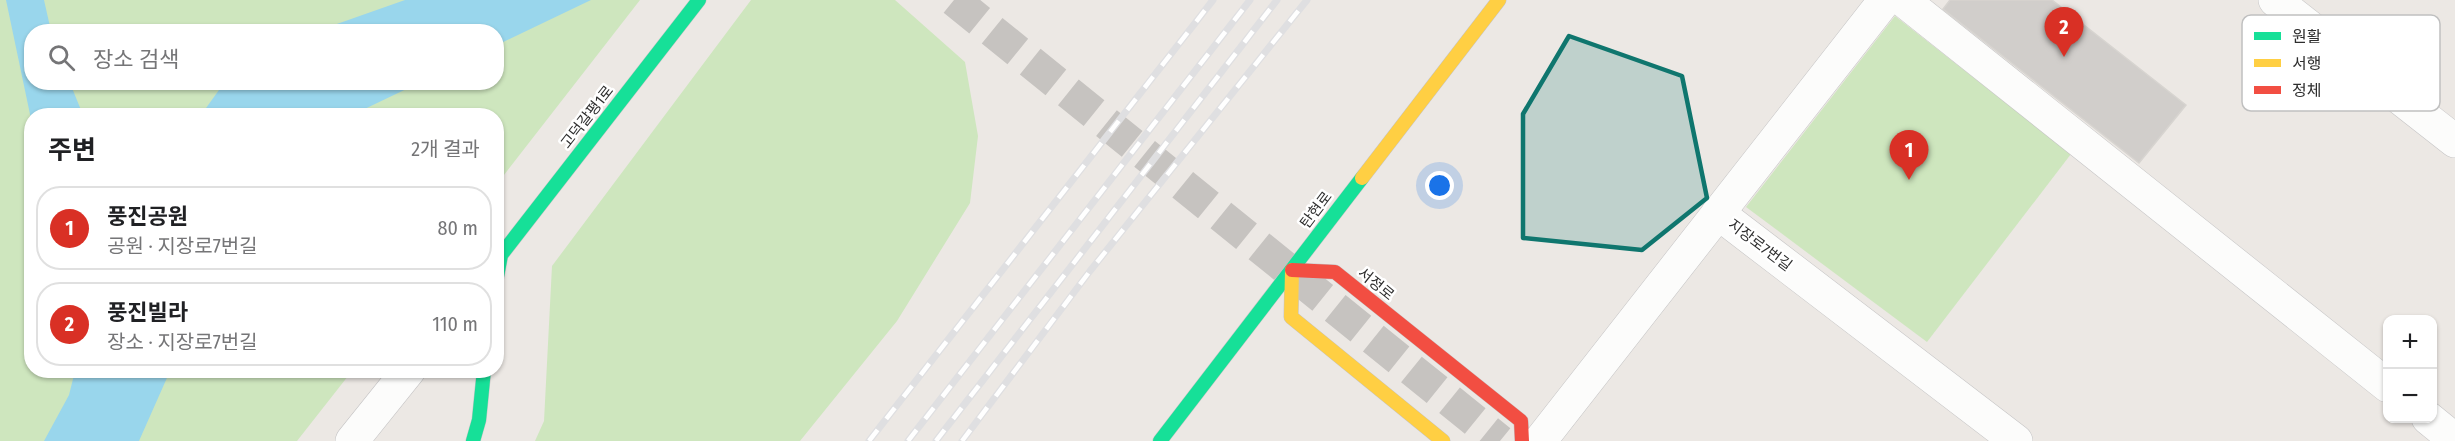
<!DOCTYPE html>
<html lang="ko">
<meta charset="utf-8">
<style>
:root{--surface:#fff;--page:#f2f2f2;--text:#202124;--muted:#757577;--line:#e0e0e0;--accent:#d93025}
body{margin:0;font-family:"Fira Sans Condensed","Noto Sans KR",sans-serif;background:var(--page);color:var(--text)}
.controls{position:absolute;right:18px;bottom:18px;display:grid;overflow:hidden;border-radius:12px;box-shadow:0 2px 4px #0004}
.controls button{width:54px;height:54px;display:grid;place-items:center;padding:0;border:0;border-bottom:2px solid var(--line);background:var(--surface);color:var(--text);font:30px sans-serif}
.you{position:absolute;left:1440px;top:186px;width:21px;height:21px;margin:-15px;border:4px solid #fff;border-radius:50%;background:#1a73e8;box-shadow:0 0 0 9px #1a73e833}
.badge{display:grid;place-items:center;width:39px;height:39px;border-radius:50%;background:var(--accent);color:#fff;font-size:20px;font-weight:700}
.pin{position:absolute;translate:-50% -50px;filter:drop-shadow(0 2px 3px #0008)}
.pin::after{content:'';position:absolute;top:32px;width:21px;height:18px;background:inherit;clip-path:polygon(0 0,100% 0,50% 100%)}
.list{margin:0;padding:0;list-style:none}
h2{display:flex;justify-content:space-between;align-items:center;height:78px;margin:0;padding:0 24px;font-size:26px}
h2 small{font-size:20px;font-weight:400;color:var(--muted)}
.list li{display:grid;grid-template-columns:39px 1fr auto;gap:18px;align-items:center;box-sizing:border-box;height:84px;margin:0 12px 12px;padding:0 12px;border:2px solid var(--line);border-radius:24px}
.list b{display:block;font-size:22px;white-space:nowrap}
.list p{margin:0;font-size:20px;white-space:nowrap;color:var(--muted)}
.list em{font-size:20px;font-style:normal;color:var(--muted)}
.icon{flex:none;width:33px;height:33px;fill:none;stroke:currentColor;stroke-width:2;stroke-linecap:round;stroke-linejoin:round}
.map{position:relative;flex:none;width:2455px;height:441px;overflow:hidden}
.search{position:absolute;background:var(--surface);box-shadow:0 2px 4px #0004;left:24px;top:24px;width:480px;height:66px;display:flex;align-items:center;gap:15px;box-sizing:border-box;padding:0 21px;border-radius:24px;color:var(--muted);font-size:22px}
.panel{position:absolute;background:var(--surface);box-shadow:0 2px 4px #0004;left:24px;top:108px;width:480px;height:270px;border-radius:24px}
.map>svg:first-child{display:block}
</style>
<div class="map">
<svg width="2455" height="441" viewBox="0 0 2455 441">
<rect width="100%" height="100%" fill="#ece8e4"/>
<g fill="#cee6be" fill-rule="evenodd">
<path d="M0 0H640L497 184 496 116H32V370L352 371 297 441H0ZM32 32H496V82H32Z"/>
<polygon points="751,0 895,0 965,62 978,136 970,203 897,321 800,441 535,441 544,421 552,266"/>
<polygon points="1895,16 2071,154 1927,342 1746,207"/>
</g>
<g fill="#99d6ec">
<polygon points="6,0 44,0 51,31 32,32 32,82 70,83 83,115 32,116 31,119"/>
<polygon points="405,0 591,0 497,45 496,32 317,31"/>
<polygon points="224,83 224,82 419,83 352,115 201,115"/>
<polygon points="75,371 75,370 170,371 139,441 44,441 69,395"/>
</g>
<polygon fill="#d1cecb" stroke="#d7d4d0" stroke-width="1.5" points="1950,0 2052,0 2186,105 2139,163 1943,9"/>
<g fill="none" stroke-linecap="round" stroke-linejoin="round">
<polyline stroke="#c6c3c0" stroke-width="33" stroke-dasharray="33 16" stroke-linecap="butt" points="954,0 1500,441"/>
<defs>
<g id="street">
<polyline points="1903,0 2388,386"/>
<polyline points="2275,0 2455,141"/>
<polyline points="1718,213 2016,441"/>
<polyline points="2428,418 2455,440"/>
<polyline points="352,441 409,370"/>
<polyline points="1540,441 1885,0"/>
</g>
<g id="fast">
<polyline points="496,282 501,255 699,0"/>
<polyline points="473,441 479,420 484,370"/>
<polyline points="1160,441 1362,178"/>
</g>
<g id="slow">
<polyline points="1362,178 1499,0"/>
<polyline points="1292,270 1291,317 1443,441"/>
</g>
<polyline id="jam" points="1292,270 1335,272 1521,421 1522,441"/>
</defs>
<use href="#street" stroke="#c5c4c5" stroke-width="34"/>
<use href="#fast" stroke="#c5c4c5" stroke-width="15"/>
<use href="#slow" stroke="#c5c4c5" stroke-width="15"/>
<use href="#jam" stroke="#c5c4c5" stroke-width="15"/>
<use href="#street" stroke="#fcfcfb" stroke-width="33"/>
<use href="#fast" stroke="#16e098" stroke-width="14"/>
<use href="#slow" stroke="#ffcf43" stroke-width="14"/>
<use href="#jam" stroke="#f24e42" stroke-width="14"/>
<defs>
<g id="rail">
<polyline points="869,441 1213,0"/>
<polyline points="908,441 1250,0"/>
<polyline points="936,441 1277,0"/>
<polyline points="962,441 1090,271 1307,0"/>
</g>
</defs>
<use href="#rail" stroke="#dfdfe1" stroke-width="7"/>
<use href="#rail" stroke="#fff" stroke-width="4.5" stroke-dasharray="14" stroke-linecap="butt"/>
</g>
<path fill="#0f766e" fill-opacity="0.2" stroke="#0f766e" stroke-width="4.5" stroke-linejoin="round" d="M1569 36 1682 76 1707 198 1642 250 1523 238V114Z"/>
<g text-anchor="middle" stroke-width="5" stroke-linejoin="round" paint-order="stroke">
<g font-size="15" fill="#2e2e2e" stroke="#fff">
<text transform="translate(587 117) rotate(-52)" y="5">고덕갈평1로</text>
<text transform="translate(1316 210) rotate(-53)" y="5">탄현로</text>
<text transform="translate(1760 245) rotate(37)" y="5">지장로7번길</text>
<text transform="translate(1376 284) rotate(39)" y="5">서정로</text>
</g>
</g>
<rect x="2242" y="15" width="198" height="96" rx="9" fill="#fff" stroke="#c0c0c0" stroke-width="1.5"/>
<rect x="2254" y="32" width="27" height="8" fill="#16e098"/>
<rect x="2254" y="59" width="27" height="8" fill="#ffcf43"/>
<rect x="2254" y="86" width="27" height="8" fill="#f24e42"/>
<g font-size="16" fill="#2e2e2e">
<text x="2292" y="42">원활</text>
<text x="2292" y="69">서행</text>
<text x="2292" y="96">정체</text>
</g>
</svg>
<div class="controls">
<button>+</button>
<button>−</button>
</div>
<div class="you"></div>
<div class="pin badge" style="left:1909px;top:180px">1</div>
<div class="pin badge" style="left:2064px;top:57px">2</div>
<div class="search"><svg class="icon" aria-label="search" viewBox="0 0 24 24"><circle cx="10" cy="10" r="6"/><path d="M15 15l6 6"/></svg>장소 검색</div>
<section class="panel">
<h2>주변<small>2개 결과</small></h2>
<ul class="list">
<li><span class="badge">1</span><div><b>풍진공원</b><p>공원 · 지장로7번길</p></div><em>80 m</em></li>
<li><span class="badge">2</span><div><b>풍진빌라</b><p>장소 · 지장로7번길</p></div><em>110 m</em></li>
</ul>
</section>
</div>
